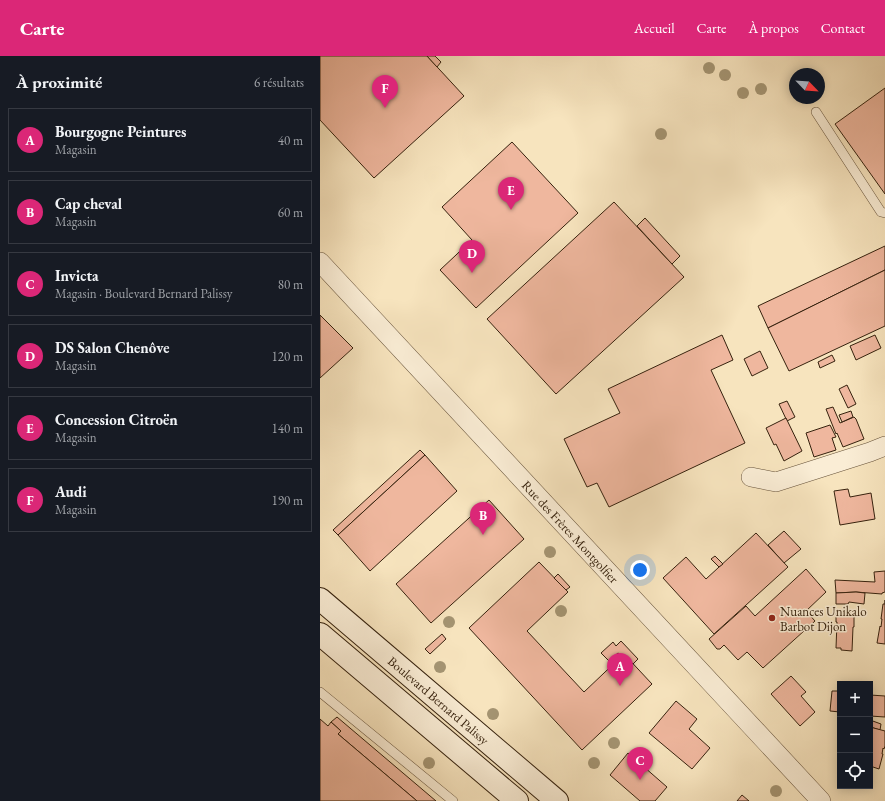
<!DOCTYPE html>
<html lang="fr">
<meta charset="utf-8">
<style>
:root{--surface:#171b24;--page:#20242c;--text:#f1f3f6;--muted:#9ea1a6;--line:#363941;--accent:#db2777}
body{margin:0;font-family:"EB Garamond",serif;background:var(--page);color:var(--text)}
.controls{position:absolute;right:12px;bottom:12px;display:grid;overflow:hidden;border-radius:0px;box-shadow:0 2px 10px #0003}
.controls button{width:36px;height:36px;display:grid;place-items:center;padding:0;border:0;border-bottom:1px solid var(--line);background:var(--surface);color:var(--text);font:20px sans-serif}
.compass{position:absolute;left:469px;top:12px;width:36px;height:36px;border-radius:50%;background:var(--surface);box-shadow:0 2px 10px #0003;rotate:115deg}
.you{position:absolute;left:320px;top:514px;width:14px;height:14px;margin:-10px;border:3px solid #fff;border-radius:50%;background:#1a73e8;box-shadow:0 0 0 6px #1a73e833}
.badge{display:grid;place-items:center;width:26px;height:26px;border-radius:50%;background:var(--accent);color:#fff;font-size:13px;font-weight:700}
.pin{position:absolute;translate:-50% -33px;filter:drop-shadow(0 1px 2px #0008)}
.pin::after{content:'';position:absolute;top:21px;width:14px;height:12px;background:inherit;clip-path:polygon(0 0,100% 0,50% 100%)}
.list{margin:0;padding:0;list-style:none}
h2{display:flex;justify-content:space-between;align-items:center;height:52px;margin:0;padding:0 16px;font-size:17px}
h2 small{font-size:13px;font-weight:400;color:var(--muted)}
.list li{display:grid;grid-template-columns:26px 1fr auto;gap:12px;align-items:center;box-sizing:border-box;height:64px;margin:0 8px 8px;padding:0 8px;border:1px solid var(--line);border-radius:0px}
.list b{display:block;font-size:15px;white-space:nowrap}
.list p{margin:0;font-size:13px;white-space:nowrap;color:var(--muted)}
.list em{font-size:13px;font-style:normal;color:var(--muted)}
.icon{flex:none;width:22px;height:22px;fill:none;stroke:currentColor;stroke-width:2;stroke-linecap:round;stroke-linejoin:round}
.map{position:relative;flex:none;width:565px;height:745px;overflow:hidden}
header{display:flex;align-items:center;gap:24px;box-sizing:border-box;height:56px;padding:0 20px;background:var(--accent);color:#fff}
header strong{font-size:19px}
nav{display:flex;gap:22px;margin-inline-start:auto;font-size:14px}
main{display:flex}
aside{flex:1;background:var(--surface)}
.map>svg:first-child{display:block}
</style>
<header>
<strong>Carte</strong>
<nav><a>Accueil</a><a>Carte</a><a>À propos</a><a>Contact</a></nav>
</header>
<main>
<aside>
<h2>À proximité<small>6 résultats</small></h2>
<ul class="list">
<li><span class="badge">A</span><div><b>Bourgogne Peintures</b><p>Magasin</p></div><em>40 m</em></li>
<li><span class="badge">B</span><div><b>Cap cheval</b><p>Magasin</p></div><em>60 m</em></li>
<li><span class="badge">C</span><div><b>Invicta</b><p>Magasin · Boulevard Bernard Palissy</p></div><em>80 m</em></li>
<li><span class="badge">D</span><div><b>DS Salon Chenôve</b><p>Magasin</p></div><em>120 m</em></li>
<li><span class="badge">E</span><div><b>Concession Citroën</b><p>Magasin</p></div><em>140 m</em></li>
<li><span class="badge">F</span><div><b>Audi</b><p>Magasin</p></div><em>190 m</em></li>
</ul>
</aside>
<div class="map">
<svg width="565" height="745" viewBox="0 0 565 745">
<rect width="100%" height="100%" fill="#f7e4be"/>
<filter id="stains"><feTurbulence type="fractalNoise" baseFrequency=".005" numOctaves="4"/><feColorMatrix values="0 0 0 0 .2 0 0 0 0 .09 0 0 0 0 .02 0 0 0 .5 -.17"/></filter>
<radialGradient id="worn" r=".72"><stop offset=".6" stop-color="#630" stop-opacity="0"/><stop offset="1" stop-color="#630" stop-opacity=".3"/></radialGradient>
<g fill="#efb79e" stroke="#36220e">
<polygon points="0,0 107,0 144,40 54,122 0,64"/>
<polygon points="107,0 115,0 121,6 117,11"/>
<polygon points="565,32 565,138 515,68"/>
<polygon points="192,86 258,157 156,252 120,214 152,184 122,151"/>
<polygon points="294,146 364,221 236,338 167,263"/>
<polygon points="325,162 360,200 352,208 317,170"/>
<polygon points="565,190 565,214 448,272 438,250"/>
<polygon points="565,214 565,270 469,315 448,272"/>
<polygon points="0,259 33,292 0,322"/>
<polygon points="402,279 413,304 391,314 425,387 289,451 277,427 267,431 244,383 300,357 288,333"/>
<polygon points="555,279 561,292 536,304 530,290"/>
<polygon points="440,295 448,312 432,320 424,303"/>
<polygon points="512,299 515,305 500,312 498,306"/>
<polygon points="527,329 536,348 528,352 519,333"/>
<polygon points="467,345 475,361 467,365 459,348"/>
<polygon points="513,351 520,367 534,361 536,363 544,383 523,391 517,377 516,378 506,353"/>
<polygon points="531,355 533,361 522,366 519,359"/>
<polygon points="466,362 482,395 464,405 456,388 454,389 446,372"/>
<polygon points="510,369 516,381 512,382 516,394 494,401 486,377"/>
<polygon points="100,394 105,399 18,479 13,474"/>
<polygon points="105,399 137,435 50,515 18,479"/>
<polygon points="528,433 530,441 551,437 555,463 520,469 514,435"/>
<polygon points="169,444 204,483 111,567 76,528"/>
<polygon points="464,475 481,493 464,507 448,489"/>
<polygon points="436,477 468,511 394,578 343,522 366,501 386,523"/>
<polygon points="395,500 403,508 399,511 391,503"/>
<polygon points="219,506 248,536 207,575 264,636 304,598 332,628 262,694 149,572"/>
<polygon points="486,513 506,536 486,555 495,565 443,612 427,596 418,604 404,589 400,593 397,593 389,583 426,550 435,560"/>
<polygon points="565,515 565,536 562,537 562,538 536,536 516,537 515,524 555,526 554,516"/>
<polygon points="238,518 250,531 246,534 234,522"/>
<polygon points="536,536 545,537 544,548 529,546 528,548 516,548 516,537"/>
<polygon points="565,544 565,588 557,587 560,570 561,571 562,563 561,563 563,548 565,548"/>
<polygon points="516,557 534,557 534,571 533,571 532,595 521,594 521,592 516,592 517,566 516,566"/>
<polygon points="122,578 126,583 110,598 105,593"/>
<polygon points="301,585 318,603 313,608 304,598 302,600 298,597 289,605 281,597 293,586 296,590"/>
<polygon points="471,620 486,636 481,640 495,656 480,670 451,638"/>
<polygon points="512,635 520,635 520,656 510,655"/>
<polygon points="550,639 565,640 565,661 550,660"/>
<polygon points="356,645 377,663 369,673 390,692 372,713 329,677"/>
<polygon points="17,661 116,745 97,745 18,678 21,675 11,666"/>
<polygon points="0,663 8,670 11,666 21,675 18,678 97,745 0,745"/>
<polygon points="550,664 561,668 560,674 550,671"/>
<polygon points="550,671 565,675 565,690 564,693 563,692 562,698 563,698 559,713 550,710"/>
<polygon points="308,697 347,731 335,745 320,745 290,719"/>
<polygon points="422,739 429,745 417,745"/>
</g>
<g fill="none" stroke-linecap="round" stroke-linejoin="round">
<defs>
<g id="lane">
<polyline points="496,56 561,156 565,157"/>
<polyline points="0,636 133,745"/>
</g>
<g id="street">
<path id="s1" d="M0 206 501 745"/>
<polyline points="431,421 456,426 550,396 565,390"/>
</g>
<g id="secondary">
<path id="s2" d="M0 543 237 745"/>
<polyline points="0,578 197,745"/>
</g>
</defs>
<use href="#lane" stroke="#66523a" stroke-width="10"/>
<use href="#street" stroke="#66523a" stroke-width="20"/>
<use href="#secondary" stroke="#36220e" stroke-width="24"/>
<use href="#lane" stroke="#faedd5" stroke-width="9"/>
<use href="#street" stroke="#faedd5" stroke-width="19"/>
<use href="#secondary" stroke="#faedd5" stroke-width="22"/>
</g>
<g fill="#a49472">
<circle cx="389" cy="12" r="6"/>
<circle cx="405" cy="19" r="6"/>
<circle cx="441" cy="33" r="6"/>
<circle cx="423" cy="37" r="6"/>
<circle cx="341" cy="78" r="6"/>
<circle cx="230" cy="496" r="6"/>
<circle cx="241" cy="555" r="6"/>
<circle cx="129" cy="566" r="6"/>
<circle cx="120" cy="611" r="6"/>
<circle cx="173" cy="658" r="6"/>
<circle cx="294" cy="687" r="6"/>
<circle cx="109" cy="707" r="6"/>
<circle cx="274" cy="707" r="6"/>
<circle cx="456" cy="735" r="6"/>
</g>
<circle fill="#8f2418" stroke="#faedd5" stroke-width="1.5" cx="452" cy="562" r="4"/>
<g text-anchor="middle" stroke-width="3" stroke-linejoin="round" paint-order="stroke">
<g font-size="13" fill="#36220e" stroke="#faedd5">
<text dy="5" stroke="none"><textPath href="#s1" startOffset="368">Rue des Frères Montgolfier</textPath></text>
<text dy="5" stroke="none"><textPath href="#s2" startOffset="156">Boulevard Bernard Palissy</textPath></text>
</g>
<g font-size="13" fill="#36220e" stroke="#faedd5" text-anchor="start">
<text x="460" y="560">Nuances Unikalo<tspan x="460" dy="15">Barbot Dijon</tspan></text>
</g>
</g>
<rect width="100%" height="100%" filter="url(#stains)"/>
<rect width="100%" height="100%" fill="url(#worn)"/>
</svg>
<div class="controls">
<button>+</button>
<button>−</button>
<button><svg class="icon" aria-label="locate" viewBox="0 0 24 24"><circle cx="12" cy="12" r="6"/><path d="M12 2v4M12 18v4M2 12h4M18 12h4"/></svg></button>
</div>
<svg class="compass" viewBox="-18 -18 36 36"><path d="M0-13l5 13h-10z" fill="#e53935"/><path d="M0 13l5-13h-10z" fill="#9ea1a6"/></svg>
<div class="you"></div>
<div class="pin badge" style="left:300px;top:630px">A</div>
<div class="pin badge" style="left:163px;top:479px">B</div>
<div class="pin badge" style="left:320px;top:724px">C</div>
<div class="pin badge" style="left:152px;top:217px">D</div>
<div class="pin badge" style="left:191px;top:154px">E</div>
<div class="pin badge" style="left:65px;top:52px">F</div>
</div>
</main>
